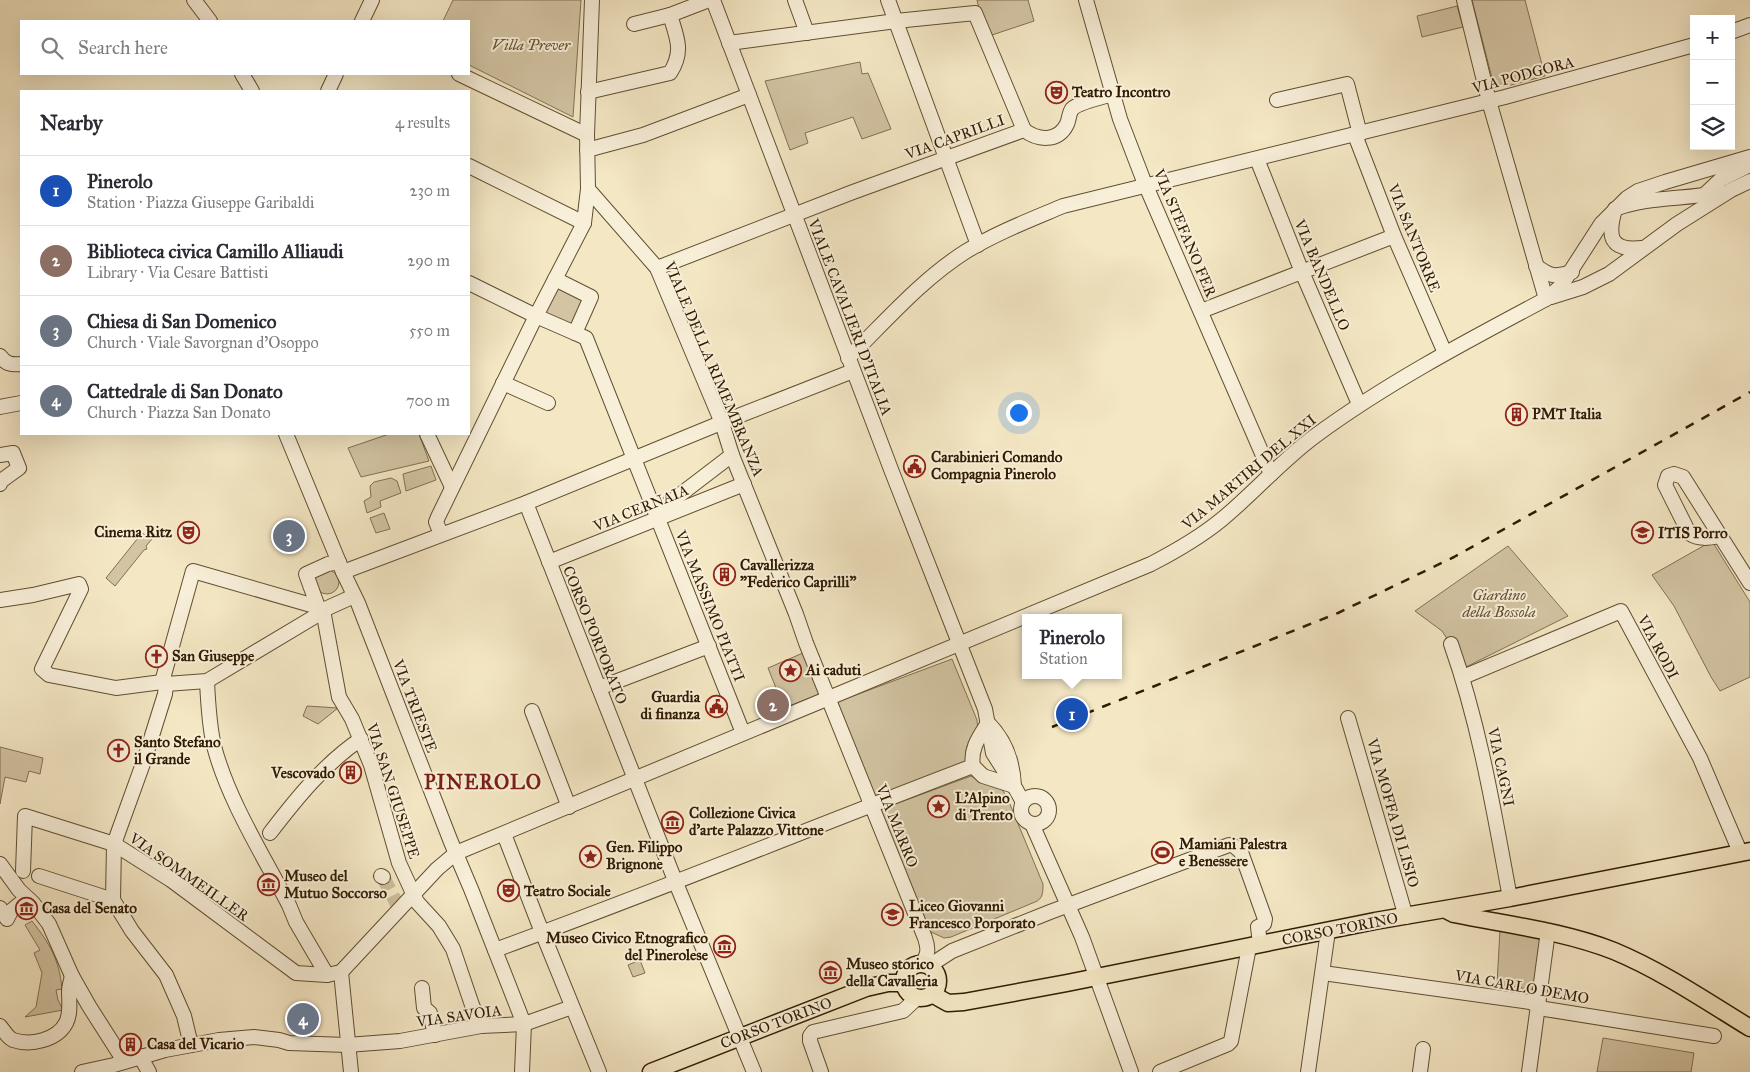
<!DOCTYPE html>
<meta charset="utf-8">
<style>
:root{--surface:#fff;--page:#f7f7f7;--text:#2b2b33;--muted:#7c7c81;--line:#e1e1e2;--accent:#8f2418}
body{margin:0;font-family:"IM FELL Great Primer",serif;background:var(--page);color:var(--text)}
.controls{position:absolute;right:15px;top:15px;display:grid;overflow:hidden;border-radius:0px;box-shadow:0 5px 20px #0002}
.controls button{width:45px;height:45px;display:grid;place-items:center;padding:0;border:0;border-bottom:1px solid var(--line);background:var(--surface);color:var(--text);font:25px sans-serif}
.you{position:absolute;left:1018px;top:412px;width:18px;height:18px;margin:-12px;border:4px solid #fff;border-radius:50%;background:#1a73e8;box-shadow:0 0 0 8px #1a73e833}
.badge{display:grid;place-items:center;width:32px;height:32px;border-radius:50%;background:var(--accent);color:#fff;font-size:16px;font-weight:700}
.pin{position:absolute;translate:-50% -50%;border:2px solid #fff;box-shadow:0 1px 5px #0006}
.popup{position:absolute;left:1022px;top:614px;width:100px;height:65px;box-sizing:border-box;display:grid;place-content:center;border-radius:0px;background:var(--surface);filter:drop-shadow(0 1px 4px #0005);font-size:16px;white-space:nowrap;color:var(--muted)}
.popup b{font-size:19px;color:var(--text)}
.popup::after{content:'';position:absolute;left:50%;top:100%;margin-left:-10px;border:10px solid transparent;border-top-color:var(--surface)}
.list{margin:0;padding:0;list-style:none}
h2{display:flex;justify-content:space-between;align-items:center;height:65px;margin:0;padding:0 20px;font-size:21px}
h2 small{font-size:16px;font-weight:400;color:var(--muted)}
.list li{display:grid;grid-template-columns:32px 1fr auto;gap:15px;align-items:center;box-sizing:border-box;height:70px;padding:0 20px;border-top:1px solid var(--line)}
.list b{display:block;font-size:19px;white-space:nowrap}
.list p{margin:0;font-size:16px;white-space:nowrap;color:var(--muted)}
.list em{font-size:16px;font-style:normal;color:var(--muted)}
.icon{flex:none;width:28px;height:28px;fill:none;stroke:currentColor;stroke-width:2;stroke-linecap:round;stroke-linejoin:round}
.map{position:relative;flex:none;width:1750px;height:1072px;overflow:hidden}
.search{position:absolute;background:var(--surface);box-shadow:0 5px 20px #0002;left:20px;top:20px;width:450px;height:55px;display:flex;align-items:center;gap:12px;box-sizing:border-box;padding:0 18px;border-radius:0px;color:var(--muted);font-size:19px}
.panel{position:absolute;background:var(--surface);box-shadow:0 5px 20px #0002;left:20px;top:90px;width:450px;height:345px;border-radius:0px}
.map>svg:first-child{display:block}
</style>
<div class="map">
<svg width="1750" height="1072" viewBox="0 0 1750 1072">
<rect width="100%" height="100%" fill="#f4e7c4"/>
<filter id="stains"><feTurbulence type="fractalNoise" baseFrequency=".004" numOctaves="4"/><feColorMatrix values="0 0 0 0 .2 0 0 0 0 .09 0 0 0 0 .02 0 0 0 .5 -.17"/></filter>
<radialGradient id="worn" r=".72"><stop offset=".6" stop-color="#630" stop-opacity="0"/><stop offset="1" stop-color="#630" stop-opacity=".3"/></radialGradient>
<g fill="#d3c4a3" stroke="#827052">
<polygon points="453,0 581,0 573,117 469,65 469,21 443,21"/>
<polygon points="977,0 1028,0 1034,21 992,35 979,9"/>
<polygon points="1472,0 1525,0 1545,76 1507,86 1504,83 1496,86 1493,82"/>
<polygon points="1457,6 1463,27 1422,37 1417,16"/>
<polygon points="860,62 862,74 868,73 891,129 862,139 853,117 805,133 808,143 790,150 765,81"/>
<polygon points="557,287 587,301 574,329 544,315"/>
<polygon points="389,434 419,434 429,461 361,477 348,448"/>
<polygon points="431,466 436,480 406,491 403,474"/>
<polygon points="391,478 397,481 401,493 380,501 381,507 367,513 364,501 371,497 370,486 374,482"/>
<polygon points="384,513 390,529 376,533 370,518"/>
<polygon points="142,533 152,539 146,546 147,549 144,550 115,586 106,578"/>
<polygon points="1712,541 1750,602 1750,677 1720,691 1711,677 1674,606 1652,575"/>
<polygon points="1508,546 1568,616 1466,667 1442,631 1415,611"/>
<circle cx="327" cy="582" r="12"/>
<polygon points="803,653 820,694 784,708 768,668"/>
<path d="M952 659 977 720 978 732C967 742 965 747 966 763L875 796 837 702Z"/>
<polygon points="307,706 338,708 318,724 303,716"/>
<polygon points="0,747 43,758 40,774 29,771 26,782 5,777 0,804"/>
<path d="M971 776 981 782 1001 788 1007 797 1043 884C1043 892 1043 899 1035 902L951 937 944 938 929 931 879 810Z"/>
<path d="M32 921C50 944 59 959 62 989L56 990 58 1000 63 1010 25 1017 36 1007 42 973 34 953 40 950 25 925Z"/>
<polygon points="1500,930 1541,937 1534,990 1497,984"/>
<polygon points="640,960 645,973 633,977 628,965"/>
<polygon points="1603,1038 1694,1053 1691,1072 1597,1072"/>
</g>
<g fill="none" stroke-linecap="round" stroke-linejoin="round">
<polyline stroke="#cdbe9d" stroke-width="14" stroke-dasharray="14 7" stroke-linecap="butt" points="383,877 398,906"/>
<defs>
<g id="minor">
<polyline points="194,0 210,21"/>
<polyline points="713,0 892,472 985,709 993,753 1014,786 1023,802"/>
<polyline points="795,0 807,33"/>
<polyline points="888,0 978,245"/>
<polyline points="1086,0 1120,119 1143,179 1271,474"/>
<polyline points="1464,0 1489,101 1546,299"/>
<polyline points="362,21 372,0"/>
<polyline points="634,24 670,15"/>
<polyline points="1731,32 1750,25"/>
<polyline points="729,43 896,21 975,13 1024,130"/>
<polyline points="242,74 252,91"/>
<polyline points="459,74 587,135"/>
<polyline points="328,91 336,74"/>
<path d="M588 92 670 73C684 51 677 38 670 15L709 0"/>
<polyline points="1277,100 1347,84 1360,134"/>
<polyline points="1355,135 1394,236 1445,353"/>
<polyline points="587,150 643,135 749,95"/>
<polyline points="1257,159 1302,272 1359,404"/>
<polyline points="469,166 584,223"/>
<path d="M588 189 657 268 722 423 732 455 796 614 806 643 925 938C929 950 928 955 921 965"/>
<polyline points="1703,196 1720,180 1750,165"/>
<path d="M1642 248C1610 251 1607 237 1615 209 1649 196 1685 200 1721 192"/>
<path d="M1536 266C1551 277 1554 277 1572 272"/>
<path d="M657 268 853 192 1024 130C1037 140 1058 143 1067 124 1069 120 1069 113 1072 109 1079 102 1103 97 1113 94"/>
<polyline points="469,283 536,316 575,333 591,297 555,279"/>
<polyline points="1551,297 1583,287 1609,274 1677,224 1731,190 1750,181"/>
<polyline points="1201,311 1394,236"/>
<polyline points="575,333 586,338 743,733"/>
<path d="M0 356C6 364 11 365 21 364"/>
<path d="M848 358C885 322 921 280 965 252 996 233 1030 220 1063 206L1505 97 1694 45"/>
<polyline points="503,383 548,403"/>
<polyline points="0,407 21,403"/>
<polyline points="286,434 343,572 358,603 451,842 471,889 524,1024 522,1072"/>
<polyline points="427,434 452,487"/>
<polyline points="0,455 13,453 19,468 1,481 0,484"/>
<polyline points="526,503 676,883 754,1072"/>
<polyline points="658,517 664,507 732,455"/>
<polyline points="441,534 436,522 438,517 536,316 584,223 588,189 587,135 592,0"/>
<path d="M1720 536C1709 538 1698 540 1689 533L1665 485 1668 476 1674 474 1683 477 1750 583"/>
<polyline points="339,562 328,564 306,574 318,607 323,610 354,596"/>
<polyline points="549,562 744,484"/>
<polyline points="343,572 526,503 728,420 853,371"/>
<polyline points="0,600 33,595 79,584 81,589 42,669 49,675 116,688 162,682"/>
<polyline points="323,610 339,697 352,719 371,765 399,863 417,902 439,926 453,949 472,1005 481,1026"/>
<path d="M1451 644C1480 726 1494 812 1510 898"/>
<polyline points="1463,677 1621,611 1700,758 1740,852"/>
<path d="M207 681C208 702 209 725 214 746 228 800 263 855 289 905L296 922 327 975"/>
<polyline points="162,682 193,571 318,607 319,614 207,681 166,684"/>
<polyline points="599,688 709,646"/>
<polyline points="532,711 569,807"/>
<polyline points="1348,718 1406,917"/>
<path d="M988 723C1005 740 1013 762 1014 786L983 776 973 766C970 749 979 737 988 723Z"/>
<circle cx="1035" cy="810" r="14"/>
<polyline points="1032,824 1082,937 1131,1072"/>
<path d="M270 833C296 799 325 763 361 739"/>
<polyline points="504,834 538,922 599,1072"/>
<polyline points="0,864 19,890 33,903 49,924 72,976 89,1006 124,1061"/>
<polyline points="23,871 25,816 114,844 171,880 296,973 327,975 341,972"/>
<polyline points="39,876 113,900 132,931 166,975 184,1016 191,1045"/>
<polyline points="381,876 383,877"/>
<polyline points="113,900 114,844 145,758 165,694 166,684"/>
<polyline points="0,908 7,919 11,911 27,898"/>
<path d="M495 950C655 892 813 827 973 766"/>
<polyline points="929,966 952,951 1050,912 1229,845 1234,846 1241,852 1265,919 1264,924 1258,927 1260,944"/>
<path d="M341 972 437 869 456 853 1151 564C1176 551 1199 538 1221 520 1254 493 1281 461 1315 436 1387 383 1467 341 1546 299L1561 286 1601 224 1627 198 1638 191 1665 182 1750 157"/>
<polyline points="341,972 351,1072"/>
<polyline points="1323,973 1530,1002 1545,1009 1714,1036"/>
<polyline points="422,988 424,1008 430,1013 435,1035"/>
<path d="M0 1026C4 1031 8 1038 13 1040 31 1046 57 1040 66 1023 71 1013 69 1002 69 991 69 986 71 981 72 976"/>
<polyline points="140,1056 149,1072"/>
<polyline points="82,1072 114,1065 165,1050 219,1040 254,1037 279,1040 289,1043 347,1045 400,1041 481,1026 524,1024 572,1007"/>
<polyline points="821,1072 810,1041 810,1036 813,1032 903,1011 917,998"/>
<polyline points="1160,1072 1228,1044 1231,1041 1249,947"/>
<polyline points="1308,1072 1328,931"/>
<polyline points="1420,1072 1423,1049"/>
<polyline points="1529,1072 1548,931"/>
</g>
<g id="major">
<path d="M1448 911 1454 914C1508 925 1563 931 1614 951 1662 971 1706 1001 1750 1028"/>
<circle cx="921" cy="981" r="17"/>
<polyline points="932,994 948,1003 964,1002 1067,983 1375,921 1510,898 1750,851"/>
<polyline points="651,1072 866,988 888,983 904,983"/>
</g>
</defs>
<use href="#minor" stroke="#614e31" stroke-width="16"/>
<use href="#major" stroke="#301b00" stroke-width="19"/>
<use href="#minor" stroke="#f8efd9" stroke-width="14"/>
<use href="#major" stroke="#f4e7c4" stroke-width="16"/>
<polyline stroke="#301b00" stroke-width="2.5" stroke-dasharray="9 9" stroke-linecap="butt" points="1052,727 1338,613 1454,557 1750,392"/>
</g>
<defs>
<symbol id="theatre-ring" viewBox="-11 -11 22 22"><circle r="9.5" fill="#f8efd9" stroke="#8f2418" stroke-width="1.5"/><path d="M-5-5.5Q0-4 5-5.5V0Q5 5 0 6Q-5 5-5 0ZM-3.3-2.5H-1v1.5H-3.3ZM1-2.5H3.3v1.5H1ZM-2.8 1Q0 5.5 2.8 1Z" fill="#8f2418"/></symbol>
<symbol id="building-ring" viewBox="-11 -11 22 22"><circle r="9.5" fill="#f8efd9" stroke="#8f2418" stroke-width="1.5"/><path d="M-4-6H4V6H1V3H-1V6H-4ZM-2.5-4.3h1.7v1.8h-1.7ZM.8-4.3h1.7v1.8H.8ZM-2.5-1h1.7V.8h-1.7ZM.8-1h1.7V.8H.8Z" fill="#8f2418"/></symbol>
<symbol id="civic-ring" viewBox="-11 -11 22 22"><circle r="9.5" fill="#f8efd9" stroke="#8f2418" stroke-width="1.5"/><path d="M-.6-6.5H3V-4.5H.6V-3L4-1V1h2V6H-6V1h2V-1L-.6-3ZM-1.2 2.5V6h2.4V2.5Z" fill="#8f2418"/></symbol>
<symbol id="school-ring" viewBox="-11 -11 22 22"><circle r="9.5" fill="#f8efd9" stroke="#8f2418" stroke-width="1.5"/><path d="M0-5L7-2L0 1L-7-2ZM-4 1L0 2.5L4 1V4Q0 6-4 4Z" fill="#8f2418"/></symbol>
<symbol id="church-ring" viewBox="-11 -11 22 22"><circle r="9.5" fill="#f8efd9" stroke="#8f2418" stroke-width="1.5"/><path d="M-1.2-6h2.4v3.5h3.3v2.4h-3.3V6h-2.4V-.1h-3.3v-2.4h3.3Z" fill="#8f2418"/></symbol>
<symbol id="sight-ring" viewBox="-11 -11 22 22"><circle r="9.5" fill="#f8efd9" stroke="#8f2418" stroke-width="1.5"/><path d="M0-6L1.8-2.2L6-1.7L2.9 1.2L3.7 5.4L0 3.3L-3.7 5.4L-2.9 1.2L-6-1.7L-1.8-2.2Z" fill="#8f2418"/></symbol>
<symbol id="museum-ring" viewBox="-11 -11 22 22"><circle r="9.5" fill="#f8efd9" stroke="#8f2418" stroke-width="1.5"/><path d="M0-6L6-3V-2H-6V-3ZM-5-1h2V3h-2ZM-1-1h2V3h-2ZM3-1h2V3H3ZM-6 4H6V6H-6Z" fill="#8f2418"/></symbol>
<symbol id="stadium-ring" viewBox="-11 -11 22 22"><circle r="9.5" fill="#f8efd9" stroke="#8f2418" stroke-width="1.5"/><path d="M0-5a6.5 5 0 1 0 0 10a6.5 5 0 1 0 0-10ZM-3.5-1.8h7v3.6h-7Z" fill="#8f2418"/></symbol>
</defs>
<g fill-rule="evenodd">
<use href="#theatre-ring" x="1044" y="80" width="25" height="25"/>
<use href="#building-ring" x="1504" y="402" width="25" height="25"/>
<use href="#civic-ring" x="902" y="454" width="25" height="25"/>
<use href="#theatre-ring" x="176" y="520" width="25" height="25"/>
<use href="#school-ring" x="1630" y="520" width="25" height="25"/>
<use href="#building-ring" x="712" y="562" width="25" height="25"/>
<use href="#church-ring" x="144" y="644" width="25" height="25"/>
<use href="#sight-ring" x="778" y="658" width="25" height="25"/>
<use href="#civic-ring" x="704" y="694" width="25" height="25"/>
<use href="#church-ring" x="106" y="738" width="25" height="25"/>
<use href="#building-ring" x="338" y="760" width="25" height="25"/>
<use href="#sight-ring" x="926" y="794" width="25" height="25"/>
<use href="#museum-ring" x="660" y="810" width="25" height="25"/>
<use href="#stadium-ring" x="1150" y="840" width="25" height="25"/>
<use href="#sight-ring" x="578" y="844" width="25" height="25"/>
<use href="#museum-ring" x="256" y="872" width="25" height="25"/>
<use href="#theatre-ring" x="496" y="878" width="25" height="25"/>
<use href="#museum-ring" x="14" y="896" width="25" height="25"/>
<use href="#school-ring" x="880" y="902" width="25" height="25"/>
<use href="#museum-ring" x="712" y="934" width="25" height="25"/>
<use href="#museum-ring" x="818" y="960" width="25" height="25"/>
<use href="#building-ring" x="118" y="1032" width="25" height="25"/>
</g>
<g text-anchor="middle" stroke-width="4" stroke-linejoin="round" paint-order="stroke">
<g font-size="15" font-style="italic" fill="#614e31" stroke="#f8efd9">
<text x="531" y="50">Villa Prever</text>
<text x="1499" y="600">Giardino<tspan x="1499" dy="17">della Bossola</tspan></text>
</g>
<g font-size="15" fill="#301b00" stroke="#f8efd9">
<text transform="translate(1523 75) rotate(-15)" y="5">VIA PODGORA</text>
<text transform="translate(955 137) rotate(-20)" y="5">VIA CAPRILLI</text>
<text transform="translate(1185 233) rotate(67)" y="5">VIA STEFANO FER</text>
<text transform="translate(1414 238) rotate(68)" y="5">VIA SANTORRE</text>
<text transform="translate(1322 275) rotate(67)" y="5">VIA BANDELLO</text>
<text transform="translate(850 317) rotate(69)" y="5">VIALE CAVALIERI D'ITALIA</text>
<text transform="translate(714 369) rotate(67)" y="5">VIALE DELLA RIMEMBRANZA</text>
<text transform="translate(1249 472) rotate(-40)" y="5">VIA MARTIRI DEL XXI</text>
<text transform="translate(641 508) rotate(-22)" y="5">VIA CERNAIA</text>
<text transform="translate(710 606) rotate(68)" y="5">VIA MASSIMO PIATTI</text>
<text transform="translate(595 635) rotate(68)" y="5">CORSO PORPORATO</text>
<text transform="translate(1658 647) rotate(62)" y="5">VIA RODI</text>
<text transform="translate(415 706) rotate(69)" y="5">VIA TRIESTE</text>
<text transform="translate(1501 767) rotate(78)" y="5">VIA CAGNI</text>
<text transform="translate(393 791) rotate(72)" y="5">VIA SAN GIUSEPPE</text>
<text transform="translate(1393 813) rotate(74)" y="5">VIA MOFFA DI LISIO</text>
<text transform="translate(897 826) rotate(68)" y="5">VIA MARRO</text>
<text transform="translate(189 877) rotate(35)" y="5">VIA SOMMEILLER</text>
<text transform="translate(1340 929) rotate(-11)" y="5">CORSO TORINO</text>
<text transform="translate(1522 987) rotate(10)" y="5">VIA CARLO DEMO</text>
<text transform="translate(459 1016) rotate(-8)" y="5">VIA SAVOIA</text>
<text transform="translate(776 1023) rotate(-21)" y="5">CORSO TORINO</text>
</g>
<g font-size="15" font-weight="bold" fill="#301b00" stroke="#f8efd9" text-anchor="start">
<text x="1072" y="97">Teatro Incontro</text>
<text x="1532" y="419">PMT Italia</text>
<text x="931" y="462">Carabinieri Comando<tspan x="931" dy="17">Compagnia Pinerolo</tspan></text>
<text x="172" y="537" text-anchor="end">Cinema Ritz</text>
<text x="1658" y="538">ITIS Porro</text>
<text x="740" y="570">Cavallerizza<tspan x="740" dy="17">"Federico Caprilli"</tspan></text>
<text x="172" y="661">San Giuseppe</text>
<text x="806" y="675">Ai caduti</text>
<text x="700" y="702" text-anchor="end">Guardia<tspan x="700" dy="17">di finanza</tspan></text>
<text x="134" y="747">Santo Stefano<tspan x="134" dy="17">il Grande</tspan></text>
<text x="335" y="778" text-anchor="end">Vescovado</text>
<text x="955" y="803">L'Alpino<tspan x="955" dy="17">di Trento</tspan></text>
<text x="689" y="818">Collezione Civica<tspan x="689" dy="17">d'arte Palazzo Vittone</tspan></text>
<text x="1179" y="849">Mamiani Palestra<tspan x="1179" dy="17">e Benessere</tspan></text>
<text x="606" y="852">Gen. Filippo<tspan x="606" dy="17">Brignone</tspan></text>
<text x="284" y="881">Museo del<tspan x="284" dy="17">Mutuo Soccorso</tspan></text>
<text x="524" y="896">Teatro Sociale</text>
<text x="909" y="911">Liceo Giovanni<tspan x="909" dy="17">Francesco Porporato</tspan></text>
<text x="42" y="913">Casa del Senato</text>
<text x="708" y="943" text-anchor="end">Museo Civico Etnografico<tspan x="708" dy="17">del Pinerolese</tspan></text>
<text x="846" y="969">Museo storico<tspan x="846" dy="17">della Cavalleria</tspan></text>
<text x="147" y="1049">Casa del Vicario</text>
</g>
<g font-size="20" font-weight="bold" letter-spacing="1" fill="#7a1f14" stroke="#f8efd9">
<text x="483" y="789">PINEROLO</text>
</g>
</g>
<rect width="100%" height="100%" filter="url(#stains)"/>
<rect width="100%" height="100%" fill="url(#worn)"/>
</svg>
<div class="controls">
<button>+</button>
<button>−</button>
<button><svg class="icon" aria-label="layers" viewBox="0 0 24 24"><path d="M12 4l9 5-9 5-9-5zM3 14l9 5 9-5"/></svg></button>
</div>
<div class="you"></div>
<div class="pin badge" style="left:1072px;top:714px;background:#1a4fb4">1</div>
<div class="popup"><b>Pinerolo</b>Station</div>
<div class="pin badge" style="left:773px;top:705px;background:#8d6e63">2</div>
<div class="pin badge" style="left:289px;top:536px;background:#6b7280">3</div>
<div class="pin badge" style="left:303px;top:1019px;background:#6b7280">4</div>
<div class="search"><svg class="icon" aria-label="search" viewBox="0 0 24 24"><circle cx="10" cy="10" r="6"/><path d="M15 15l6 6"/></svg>Search here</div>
<section class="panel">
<h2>Nearby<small>4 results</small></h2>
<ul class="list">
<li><span class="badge" style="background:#1a4fb4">1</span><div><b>Pinerolo</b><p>Station · Piazza Giuseppe Garibaldi</p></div><em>230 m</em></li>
<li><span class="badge" style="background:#8d6e63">2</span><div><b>Biblioteca civica Camillo Alliaudi</b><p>Library · Via Cesare Battisti</p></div><em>290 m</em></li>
<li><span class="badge" style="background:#6b7280">3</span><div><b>Chiesa di San Domenico</b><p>Church · Viale Savorgnan d'Osoppo</p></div><em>550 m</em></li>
<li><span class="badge" style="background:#6b7280">4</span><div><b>Cattedrale di San Donato</b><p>Church · Piazza San Donato</p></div><em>700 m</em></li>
</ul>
</section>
</div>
